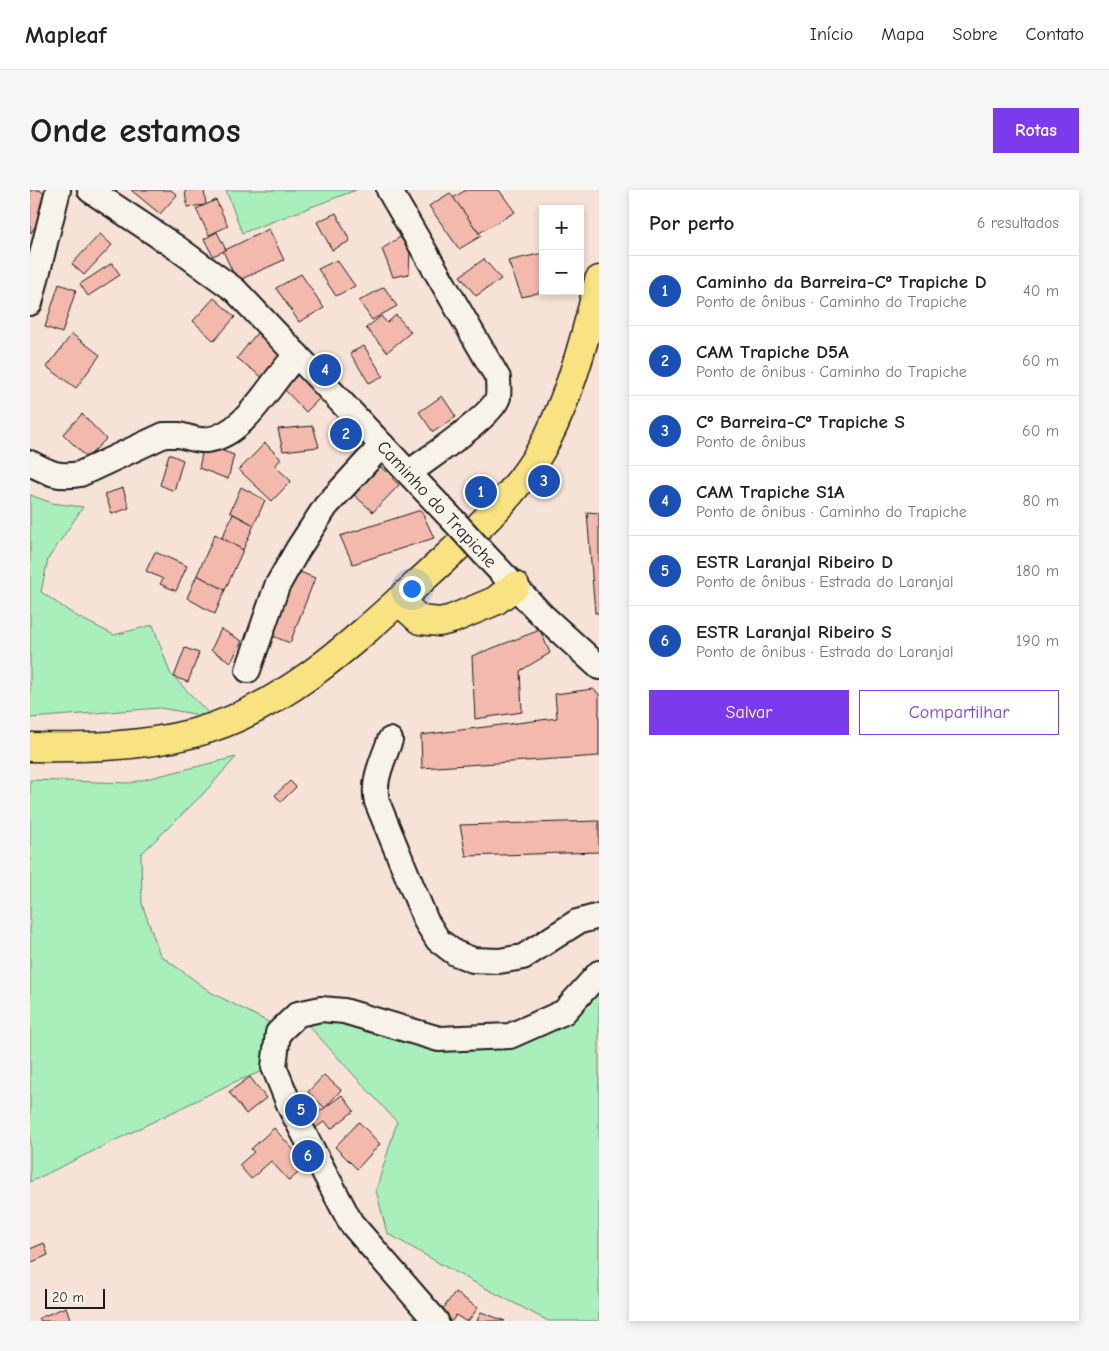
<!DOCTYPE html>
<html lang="pt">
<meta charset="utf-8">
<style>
:root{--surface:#fff;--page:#f6f6f6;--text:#202124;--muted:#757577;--line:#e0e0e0;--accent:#7c3aed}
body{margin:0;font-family:"Comic Neue",sans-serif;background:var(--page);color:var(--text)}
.controls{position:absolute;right:15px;top:15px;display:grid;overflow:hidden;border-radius:0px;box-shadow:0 2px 8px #0003}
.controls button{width:45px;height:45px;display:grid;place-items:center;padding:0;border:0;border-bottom:1px solid var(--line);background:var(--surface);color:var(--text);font:25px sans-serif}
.scale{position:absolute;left:15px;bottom:12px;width:60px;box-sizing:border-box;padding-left:5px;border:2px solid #1c1c1c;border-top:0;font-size:14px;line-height:18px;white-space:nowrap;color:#1c1c1c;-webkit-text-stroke:4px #f7f3e8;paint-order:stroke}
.you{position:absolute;left:381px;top:398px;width:18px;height:18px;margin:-12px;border:4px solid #fff;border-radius:50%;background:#1a73e8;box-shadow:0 0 0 8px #1a73e833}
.badge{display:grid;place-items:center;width:32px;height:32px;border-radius:50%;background:var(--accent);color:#fff;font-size:16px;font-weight:700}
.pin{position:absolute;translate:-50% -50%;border:2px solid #fff;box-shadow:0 1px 5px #0006}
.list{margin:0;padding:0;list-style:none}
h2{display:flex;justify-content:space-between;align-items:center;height:65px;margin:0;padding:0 20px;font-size:21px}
h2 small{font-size:16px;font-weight:400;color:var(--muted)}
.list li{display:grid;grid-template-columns:32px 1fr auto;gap:15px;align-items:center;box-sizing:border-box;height:70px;padding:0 20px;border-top:1px solid var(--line)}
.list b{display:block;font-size:19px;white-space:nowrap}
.list p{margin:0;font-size:16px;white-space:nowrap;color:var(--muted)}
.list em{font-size:16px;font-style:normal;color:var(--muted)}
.actions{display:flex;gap:10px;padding:15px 20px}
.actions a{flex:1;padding:11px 0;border:1px solid var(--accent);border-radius:0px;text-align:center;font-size:18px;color:var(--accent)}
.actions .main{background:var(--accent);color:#fff}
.map{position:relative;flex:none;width:569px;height:1131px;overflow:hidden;border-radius:0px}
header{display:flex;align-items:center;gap:30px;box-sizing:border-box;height:70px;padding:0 25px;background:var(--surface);border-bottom:1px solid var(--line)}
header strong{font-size:24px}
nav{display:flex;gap:28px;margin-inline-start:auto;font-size:18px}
.intro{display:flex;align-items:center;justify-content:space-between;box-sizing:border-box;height:120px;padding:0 30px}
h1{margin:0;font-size:35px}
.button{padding:12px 22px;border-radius:0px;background:var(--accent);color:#fff;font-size:18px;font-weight:700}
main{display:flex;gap:30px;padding:0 30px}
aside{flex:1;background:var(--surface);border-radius:0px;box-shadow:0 2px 8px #0003}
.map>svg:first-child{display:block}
</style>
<header>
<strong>Mapleaf</strong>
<nav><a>Início</a><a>Mapa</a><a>Sobre</a><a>Contato</a></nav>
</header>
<div class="intro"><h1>Onde estamos</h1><a class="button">Rotas</a></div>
<main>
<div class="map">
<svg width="569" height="1131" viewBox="0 0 569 1131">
<rect width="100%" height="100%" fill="#f6e2d6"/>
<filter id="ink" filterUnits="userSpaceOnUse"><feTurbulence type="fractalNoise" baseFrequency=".02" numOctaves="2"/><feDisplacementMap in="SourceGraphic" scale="10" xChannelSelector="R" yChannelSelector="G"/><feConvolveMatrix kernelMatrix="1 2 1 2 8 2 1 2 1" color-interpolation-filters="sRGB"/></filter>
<g filter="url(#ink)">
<g fill="#a9efbb" stroke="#62866c">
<polygon points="196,0 326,0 212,43"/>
<polygon points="0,305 22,313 53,317 18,369 11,402 46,426 84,445 123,435 140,483 182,527 130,518 0,528"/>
<polygon points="206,567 173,604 111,664 112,714 130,765 182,803 252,839 244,877 202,893 0,992 0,590 100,593"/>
<polygon points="569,783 569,1131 518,1131 421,1080 357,1043 346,1000 367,932 268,824 409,849 480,846"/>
</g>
<g fill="#f3b9ad" stroke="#1c1c1c">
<polygon points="0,0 9,0 23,8 1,43 0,42"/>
<polygon points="101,0 141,0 147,5 130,24"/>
<polygon points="155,0 174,0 176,15 157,17"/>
<polygon points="436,0 469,0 485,22 449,43 423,8"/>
<polygon points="420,3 451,46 429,59 399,16"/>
<polygon points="186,10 198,36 179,45 166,19"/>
<polygon points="306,23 320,51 302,60 287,32"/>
<polygon points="239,39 254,70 207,91 193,61"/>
<polygon points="187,42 196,60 183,66 174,49"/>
<polygon points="70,44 82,55 54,85 42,74"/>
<polygon points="370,47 380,59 379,84 363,87 352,59"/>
<polygon points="513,63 513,101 516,101 492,107 478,71"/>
<polygon points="454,69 471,89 446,106 430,86"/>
<polygon points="307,70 325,96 306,106 288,79"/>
<polygon points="82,73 90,85 58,106 50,94"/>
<polygon points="271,84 294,118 269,132 246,98"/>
<polygon points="29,94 46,100 32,143 15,137"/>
<polygon points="354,97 367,116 342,130 329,111"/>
<polygon points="184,108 205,127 184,151 163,131"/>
<polygon points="366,125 381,142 357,162 336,138 351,126 357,133"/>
<polygon points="227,143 253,163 233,188 207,168"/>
<polygon points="42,144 70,165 46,198 17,177"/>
<polygon points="334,156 353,186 339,193 320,163"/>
<polygon points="269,184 291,207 276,222 254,199"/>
<polygon points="412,206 426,227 403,242 389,222"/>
<polygon points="52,224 76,249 57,268 33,244"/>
<polygon points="283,236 289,257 253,261 248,239"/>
<polygon points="235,253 251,269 245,276 261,291 242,311 209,280"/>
<polygon points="174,254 204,265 198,289 169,278"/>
<polygon points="139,264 153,270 144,301 130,295"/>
<polygon points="350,276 369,295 343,322 323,304"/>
<polygon points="211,297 235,310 224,335 200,322"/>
<polygon points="93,298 99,318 82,324 75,304"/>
<polygon points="391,320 404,348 323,374 310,346"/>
<polygon points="557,322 569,323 569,423 565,423"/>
<polygon points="203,324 224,335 213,360 192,348"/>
<polygon points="185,344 213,360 195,400 167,385"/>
<polygon points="125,362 157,376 146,401 130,394 133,389 116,381"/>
<polygon points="265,380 285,388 260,453 240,445"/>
<polygon points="167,385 195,400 185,424 157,408"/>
<polygon points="191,439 212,451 201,472 181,460"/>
<polygon points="510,440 520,463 490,481 492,522 445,529 442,466"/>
<polygon points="155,458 169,463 158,492 144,487"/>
<polygon points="563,499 569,504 569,566 392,578 391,545 527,528 525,504"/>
<polygon points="260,591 266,597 251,612 245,605"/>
<polygon points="569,631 569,662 436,666 430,635"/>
<polygon points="294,885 311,900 295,918 278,902"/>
<polygon points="220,887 236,908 216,924 199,902"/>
<polygon points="312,905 324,921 301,939 295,931 283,940 277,931"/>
<polygon points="329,932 350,954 327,979 305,957"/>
<polygon points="244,938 277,975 259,991 241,971 221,989 209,975 224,962 221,959"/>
<polygon points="14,1053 18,1065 0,1073 0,1059"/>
<polygon points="425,1102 448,1118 438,1131 435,1131 426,1125 422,1131 416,1131 408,1126"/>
<polygon points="36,1117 41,1131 11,1131 9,1128"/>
<polygon points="451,1122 475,1131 447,1131"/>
</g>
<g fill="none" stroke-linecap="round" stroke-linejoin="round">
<defs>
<g id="minor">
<polyline points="60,0 147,58 205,100 423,330"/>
<path d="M359 0 468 188C468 194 469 201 468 207 462 227 398 268 379 283"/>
<polyline points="0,113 28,0"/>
<path d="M0 273C19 283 28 288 50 284L134 245C139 245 144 245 149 245 158 247 167 251 176 250 216 246 240 191 267 165"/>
<polyline points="456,366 512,425 569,477"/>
<polyline points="218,480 247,396 268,359 296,316 352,255"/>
<path d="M360 550C353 570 342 591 347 612L396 731 408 750 425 763 443 770 469 771 493 767 547 732 569 726"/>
<polyline points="406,1131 321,1033 261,919 244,877 248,843 268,824 291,819 314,821 409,849 480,846 534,822 569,783"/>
</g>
<g id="major">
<polyline points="369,411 390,430 410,432 422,429 465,411 485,396"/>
<path d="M0 557C55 558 110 557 164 543 255 519 330 446 397 385 439 346 482 310 511 260 538 213 557 143 569 90"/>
</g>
</defs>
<use href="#minor" stroke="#1c1c1c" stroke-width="28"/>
<use href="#major" stroke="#1c1c1c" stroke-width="31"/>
<use href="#minor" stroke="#f7f3e8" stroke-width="24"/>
<use href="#major" stroke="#f8e281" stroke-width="28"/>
<defs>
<polyline id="minor-bridge" points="423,330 456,366"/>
</defs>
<use href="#minor-bridge" stroke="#1c1c1c" stroke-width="28" stroke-linecap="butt"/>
<use href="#minor-bridge" stroke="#f7f3e8" stroke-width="24"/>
</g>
</g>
<g text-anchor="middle" stroke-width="4.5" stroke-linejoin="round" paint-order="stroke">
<g font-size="18" fill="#1c1c1c" stroke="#f7f3e8">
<text transform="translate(407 314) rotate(47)" y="6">Caminho do Trapiche</text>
</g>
</g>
</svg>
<div class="controls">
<button>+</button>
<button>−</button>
</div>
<div class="scale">20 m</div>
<div class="you"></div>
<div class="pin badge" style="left:451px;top:302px;background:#1a4fb4">1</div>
<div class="pin badge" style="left:316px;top:244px;background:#1a4fb4">2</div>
<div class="pin badge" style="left:514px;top:291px;background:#1a4fb4">3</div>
<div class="pin badge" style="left:295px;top:180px;background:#1a4fb4">4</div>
<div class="pin badge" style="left:271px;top:920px;background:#1a4fb4">5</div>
<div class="pin badge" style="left:278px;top:966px;background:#1a4fb4">6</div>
</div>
<aside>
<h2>Por perto<small>6 resultados</small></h2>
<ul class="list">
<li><span class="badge" style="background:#1a4fb4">1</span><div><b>Caminho da Barreira-Cº Trapiche D</b><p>Ponto de ônibus · Caminho do Trapiche</p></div><em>40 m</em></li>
<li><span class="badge" style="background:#1a4fb4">2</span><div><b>CAM Trapiche D5A</b><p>Ponto de ônibus · Caminho do Trapiche</p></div><em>60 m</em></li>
<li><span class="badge" style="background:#1a4fb4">3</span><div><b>Cº Barreira-Cº Trapiche S</b><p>Ponto de ônibus</p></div><em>60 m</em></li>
<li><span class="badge" style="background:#1a4fb4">4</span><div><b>CAM Trapiche S1A</b><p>Ponto de ônibus · Caminho do Trapiche</p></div><em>80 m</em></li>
<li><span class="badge" style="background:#1a4fb4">5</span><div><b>ESTR Laranjal Ribeiro D</b><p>Ponto de ônibus · Estrada do Laranjal</p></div><em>180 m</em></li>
<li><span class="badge" style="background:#1a4fb4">6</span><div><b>ESTR Laranjal Ribeiro S</b><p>Ponto de ônibus · Estrada do Laranjal</p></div><em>190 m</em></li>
</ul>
<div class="actions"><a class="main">Salvar</a><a>Compartilhar</a></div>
</aside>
</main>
